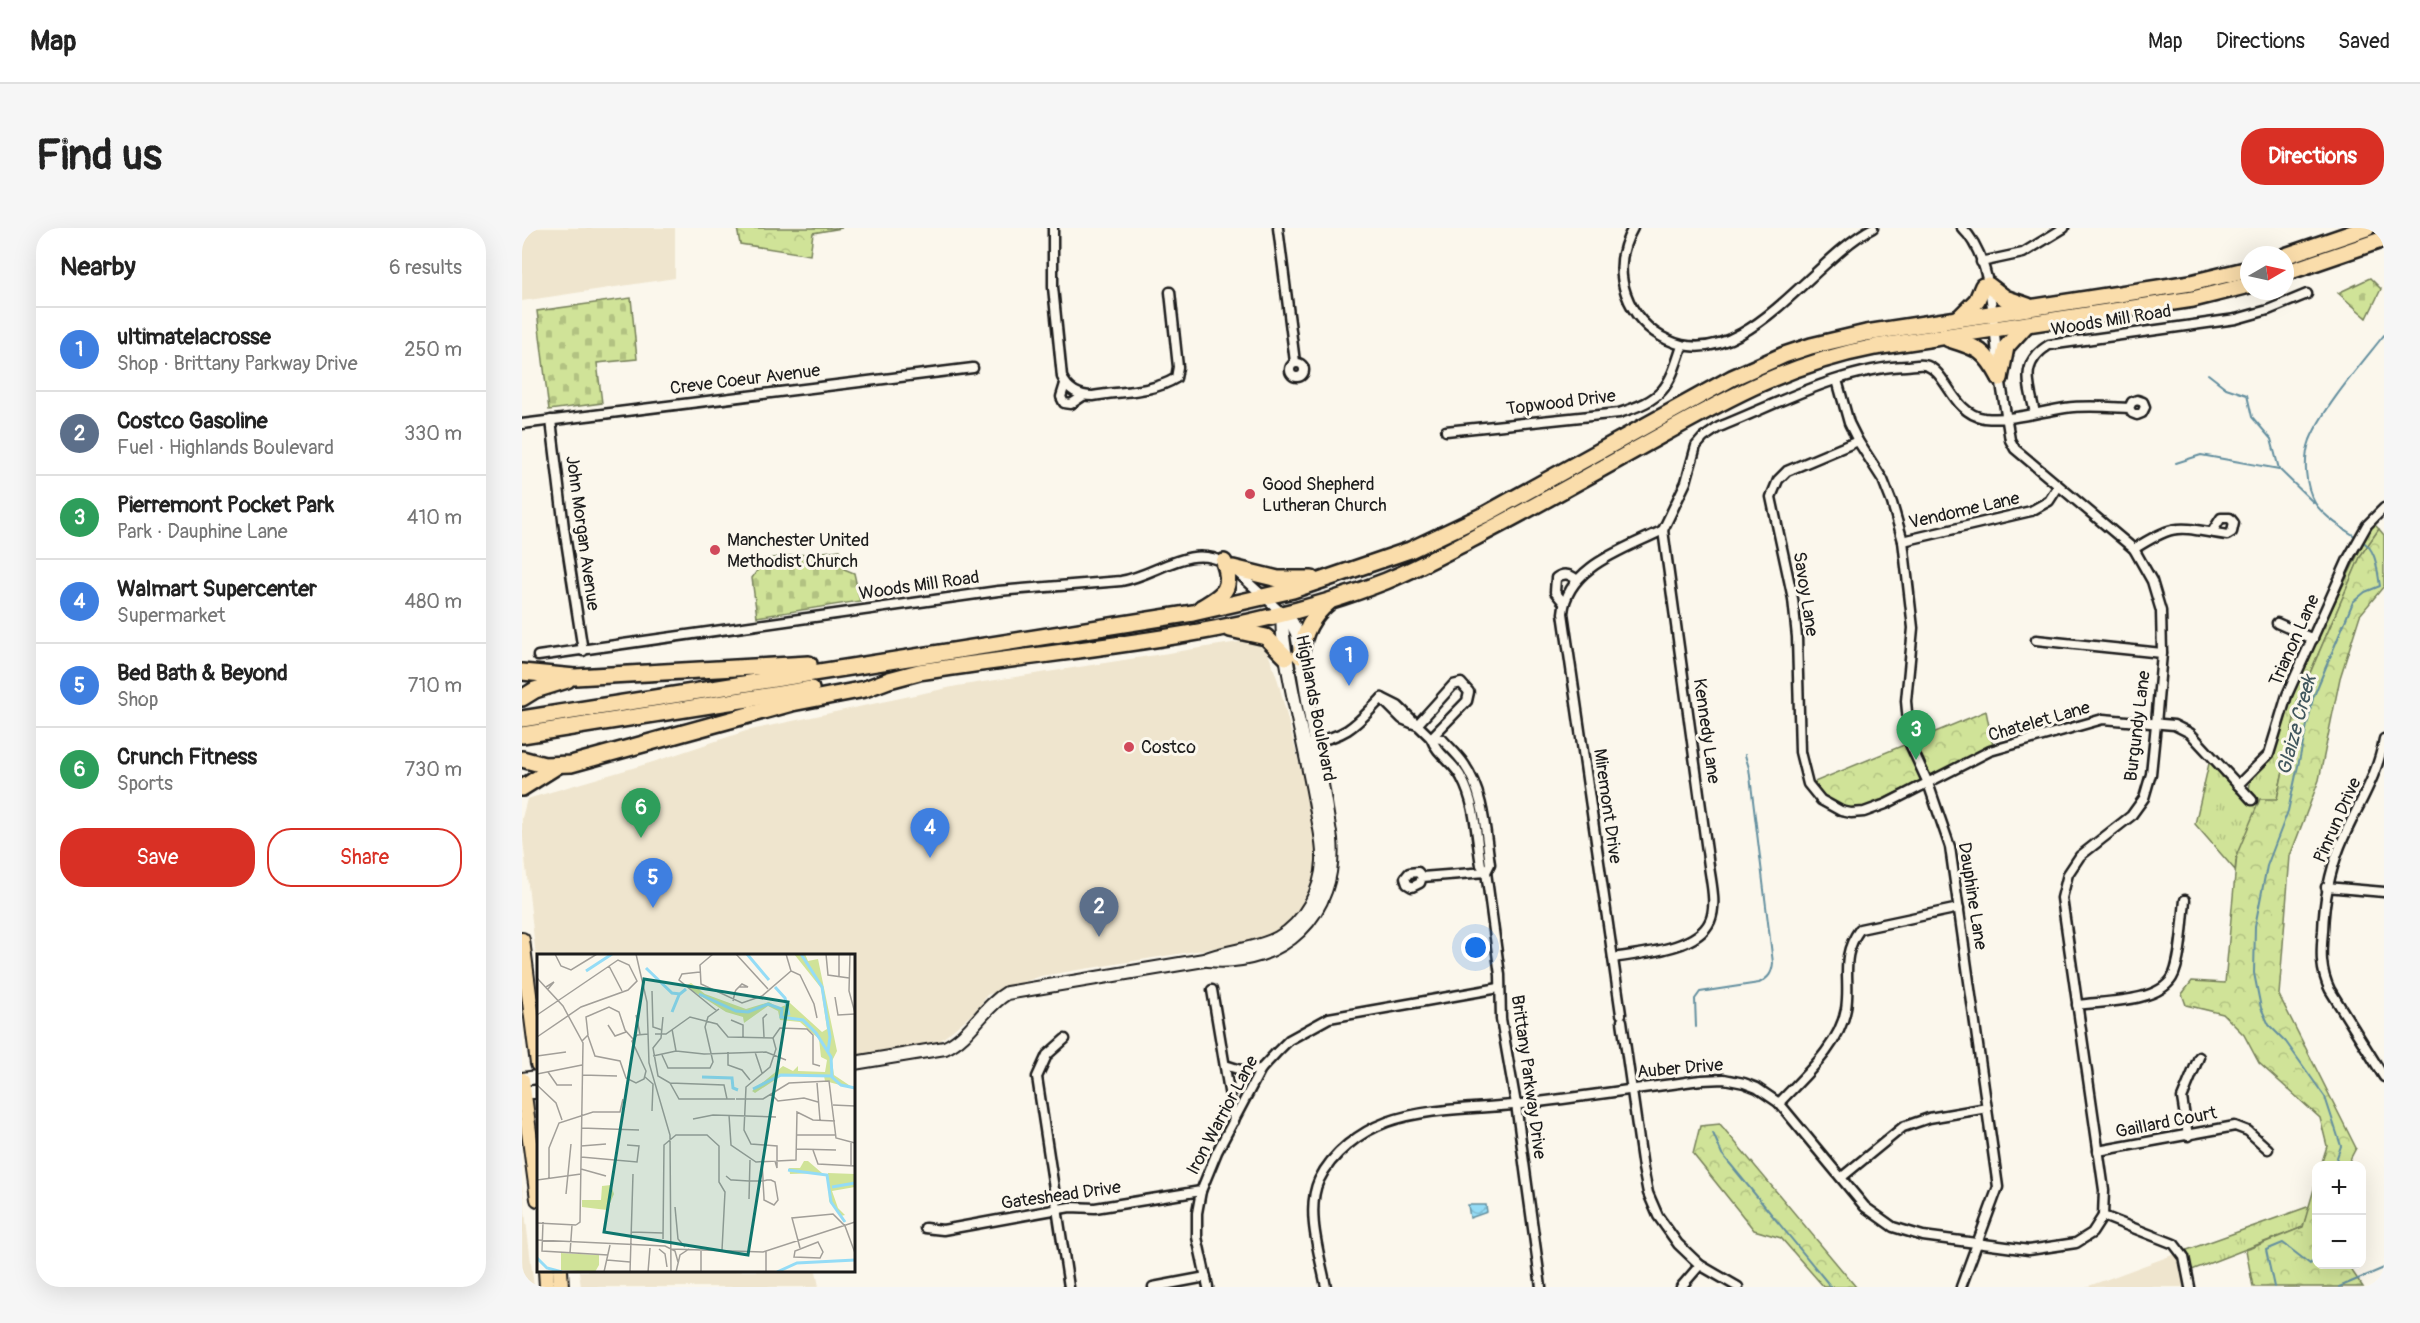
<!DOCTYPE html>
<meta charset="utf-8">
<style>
:root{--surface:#fff;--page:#f6f6f6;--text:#222;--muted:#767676;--line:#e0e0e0;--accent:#d93025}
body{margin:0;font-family:Pangolin,sans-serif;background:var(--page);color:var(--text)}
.controls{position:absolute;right:18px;bottom:18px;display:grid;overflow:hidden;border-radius:12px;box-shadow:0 6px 24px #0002}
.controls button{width:54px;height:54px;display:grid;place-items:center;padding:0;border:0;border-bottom:2px solid var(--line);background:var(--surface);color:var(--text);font:30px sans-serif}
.compass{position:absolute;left:1718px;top:18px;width:54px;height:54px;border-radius:50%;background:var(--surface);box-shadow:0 6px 24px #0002;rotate:81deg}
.you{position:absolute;left:954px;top:720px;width:21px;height:21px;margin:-15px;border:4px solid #fff;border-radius:50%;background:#1a73e8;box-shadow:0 0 0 9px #1a73e833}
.badge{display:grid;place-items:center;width:39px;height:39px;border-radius:50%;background:var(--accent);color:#fff;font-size:20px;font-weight:700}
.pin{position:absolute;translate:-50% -50px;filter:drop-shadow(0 2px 3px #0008)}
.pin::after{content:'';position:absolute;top:32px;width:21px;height:18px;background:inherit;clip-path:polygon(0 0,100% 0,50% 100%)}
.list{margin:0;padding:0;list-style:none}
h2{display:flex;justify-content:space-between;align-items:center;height:78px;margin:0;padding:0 24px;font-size:26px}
h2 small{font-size:20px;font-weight:400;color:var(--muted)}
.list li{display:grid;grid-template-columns:39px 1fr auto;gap:18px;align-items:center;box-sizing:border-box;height:84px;padding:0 24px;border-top:2px solid var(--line)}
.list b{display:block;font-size:22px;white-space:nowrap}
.list p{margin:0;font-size:20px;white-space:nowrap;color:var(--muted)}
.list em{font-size:20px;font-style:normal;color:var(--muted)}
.actions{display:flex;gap:12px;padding:18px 24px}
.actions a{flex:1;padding:14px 0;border:2px solid var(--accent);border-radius:24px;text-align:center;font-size:21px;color:var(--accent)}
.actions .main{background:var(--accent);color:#fff}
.map{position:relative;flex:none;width:1862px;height:1059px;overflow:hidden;border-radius:24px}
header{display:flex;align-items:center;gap:36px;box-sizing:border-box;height:84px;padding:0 30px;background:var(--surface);border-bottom:2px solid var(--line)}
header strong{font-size:28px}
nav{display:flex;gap:33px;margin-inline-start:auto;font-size:21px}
.intro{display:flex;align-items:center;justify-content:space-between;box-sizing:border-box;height:144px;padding:0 36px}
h1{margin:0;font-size:42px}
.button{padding:15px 27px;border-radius:24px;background:var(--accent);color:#fff;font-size:21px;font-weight:700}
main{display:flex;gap:36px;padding:0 36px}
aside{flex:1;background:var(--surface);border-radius:24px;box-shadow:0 6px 24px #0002}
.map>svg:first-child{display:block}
</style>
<header>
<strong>Map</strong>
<nav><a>Map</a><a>Directions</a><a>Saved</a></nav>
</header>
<div class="intro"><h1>Find us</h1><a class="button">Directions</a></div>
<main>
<aside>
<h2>Nearby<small>6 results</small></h2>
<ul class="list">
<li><span class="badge" style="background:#3f7fe0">1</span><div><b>ultimatelacrosse</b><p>Shop · Brittany Parkway Drive</p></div><em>250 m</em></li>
<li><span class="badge" style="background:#5c6f8a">2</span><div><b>Costco Gasoline</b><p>Fuel · Highlands Boulevard</p></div><em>330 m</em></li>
<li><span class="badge" style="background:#2e9e5b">3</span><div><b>Pierremont Pocket Park</b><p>Park · Dauphine Lane</p></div><em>410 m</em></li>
<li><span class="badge" style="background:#3f7fe0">4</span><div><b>Walmart Supercenter</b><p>Supermarket</p></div><em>480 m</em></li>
<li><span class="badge" style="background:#3f7fe0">5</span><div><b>Bed Bath &amp; Beyond</b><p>Shop</p></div><em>710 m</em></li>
<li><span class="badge" style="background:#2e9e5b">6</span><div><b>Crunch Fitness</b><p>Sports</p></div><em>730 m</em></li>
</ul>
<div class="actions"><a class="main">Save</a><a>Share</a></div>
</aside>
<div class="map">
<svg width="1862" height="1059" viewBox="0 0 1862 1059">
<defs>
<pattern id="grass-tufts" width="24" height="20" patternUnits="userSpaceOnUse" patternTransform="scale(1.5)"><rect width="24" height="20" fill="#d0e398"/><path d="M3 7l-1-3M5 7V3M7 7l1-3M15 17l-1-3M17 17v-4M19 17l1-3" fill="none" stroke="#b2c282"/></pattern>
<pattern id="forest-crowns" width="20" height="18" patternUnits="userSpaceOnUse" patternTransform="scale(1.5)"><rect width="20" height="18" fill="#d0e398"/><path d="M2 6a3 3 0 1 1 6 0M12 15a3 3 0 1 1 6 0" fill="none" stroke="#b2c282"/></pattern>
<pattern id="cemetery-stones" width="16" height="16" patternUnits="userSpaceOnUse" patternTransform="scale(1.5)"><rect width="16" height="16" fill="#d0e398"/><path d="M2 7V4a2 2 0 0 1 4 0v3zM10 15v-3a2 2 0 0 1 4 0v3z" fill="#b2c282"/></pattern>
<pattern id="water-waves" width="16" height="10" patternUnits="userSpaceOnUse" patternTransform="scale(1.5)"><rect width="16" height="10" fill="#94dcf6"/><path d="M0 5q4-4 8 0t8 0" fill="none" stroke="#7fbcd2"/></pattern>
</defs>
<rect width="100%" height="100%" fill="#fbf7ec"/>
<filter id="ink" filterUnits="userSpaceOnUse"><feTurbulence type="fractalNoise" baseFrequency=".0167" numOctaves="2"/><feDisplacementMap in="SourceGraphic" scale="12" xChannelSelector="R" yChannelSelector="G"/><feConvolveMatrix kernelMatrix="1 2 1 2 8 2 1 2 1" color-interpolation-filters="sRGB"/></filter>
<g filter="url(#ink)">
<g fill="#efe5ce">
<polygon points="0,0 153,0 153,50 0,73"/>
<polygon points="723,413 744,419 756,453 788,578 795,625 795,653 780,683 755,706 730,714 519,748 465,767 456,781 418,813 332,827 332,728 16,728 16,747 0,603 0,590 5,571 131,534 224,503 435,458"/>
<polygon points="0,957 4,993 12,1059 0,1059"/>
<polygon points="1656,1025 1662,1059 1564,1059"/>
<polygon points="57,1043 294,1043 297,1059 59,1059"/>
</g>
<g fill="url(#grass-tufts)" stroke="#76805a" stroke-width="1.5">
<polygon points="1851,295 1857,301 1839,327 1776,473 1755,571 1715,626 1713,642 1673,596 1688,531 1728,576 1732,570 1727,562 1729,549 1752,526 1776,451"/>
<polygon points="1788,978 1781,999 1670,1042 1665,1022"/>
</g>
<g fill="url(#forest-crowns)" stroke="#76805a" stroke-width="1.5">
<polygon points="215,0 320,0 291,5 288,27 218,16"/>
<polygon points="1857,301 1862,307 1862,358 1838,387 1818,450 1797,552 1768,628 1757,767 1834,920 1825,937 1799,937 1805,918 1798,890 1737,835 1722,807 1701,786 1664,777 1660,766 1670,753 1703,755 1715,626 1738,571 1755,571 1776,473 1839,327"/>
<path d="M1464 483 1471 518 1342 580C1316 583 1306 574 1290 555Z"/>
<polygon points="1198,896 1334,1059 1302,1059 1259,1010 1232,1002 1171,926 1178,898"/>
<polygon points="1794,954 1794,1036 1826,1037 1841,1059 1731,1059 1724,1022 1781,999"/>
</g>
<g fill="url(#cemetery-stones)" stroke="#76805a" stroke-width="1.5">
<polygon points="1848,50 1859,61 1845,90 1816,65"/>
<polygon points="109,70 115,131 75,135 80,175 27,182 15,83"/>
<polygon points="318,322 322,341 332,345 338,373 235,389 230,350 243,331"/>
</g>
<polygon fill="url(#water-waves)" stroke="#648f9f" stroke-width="1.5" points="946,977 964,977 965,984 948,990"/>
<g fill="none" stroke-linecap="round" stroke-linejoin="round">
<g stroke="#648f9f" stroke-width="2">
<polyline points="1686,146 1704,160 1725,167 1730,189 1749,211 1757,241"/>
<polyline points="1654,235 1679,227 1757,241 1792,275"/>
<path d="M1836 310C1824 303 1800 287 1793 275 1783 258 1781 231 1788 212 1801 180 1840 135 1862 107"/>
<path d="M1174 799 1173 771 1178 764 1237 755C1247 750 1250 745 1251 735L1227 540 1223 527"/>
<polyline points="1191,905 1200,926 1309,1059"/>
<path d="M1812 938 1819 918 1803 869 1764 814 1747 797 1739 780 1732 745 1733 698 1745 638 1766 583 1791 470 1831 374 1843 364 1858 358C1855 342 1855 322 1840 313"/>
<polyline points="1794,984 1792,992 1794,1003"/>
<polyline points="1752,1059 1744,1022 1761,1015 1788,1036 1794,1030"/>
<polyline points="1817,1059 1862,1040"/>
</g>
<defs>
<g id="street">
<path d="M531 0V59L540 149C546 162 557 168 571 168 598 163 630 165 654 150L656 139 648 64"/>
<polyline points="756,0 773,134"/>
<path d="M1111 0C1099 21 1096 43 1104 66 1111 86 1126 103 1146 112 1221 148 1291 30 1351 0"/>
<path d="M1440 0C1471 29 1471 96 1476 136"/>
<polyline points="1459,34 1501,25 1542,0"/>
<circle cx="775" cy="142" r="7"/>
<polyline points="1478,149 1488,212 1493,221 1612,321 1630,353 1639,383 1640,425 1634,496 1629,546 1622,570 1609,588 1558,628 1546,646 1540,670 1582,962 1581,988 1652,1016 1662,1029 1668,1059"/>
<polyline points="1315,152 1327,195 1336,213 1361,252 1370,275 1381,313 1391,400 1384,473 1388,516 1406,555 1428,619 1476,959 1439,1059"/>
<polyline points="543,156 539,169 542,175 549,176 561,168"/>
<path d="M1513 185C1507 157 1497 135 1527 117L1714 91 1746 82 1785 66"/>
<polyline points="29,192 42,300 61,423"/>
<polyline points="0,196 451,140"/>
<path d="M924 203 1097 185C1141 171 1146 162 1160 118"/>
<polyline points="1336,213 1265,243 1256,252 1249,269 1271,371 1275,409 1278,524 1286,556 1299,572 1319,583 1329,585 1342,584 1364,576 1468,523 1581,491 1652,497 1668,505 1730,572"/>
<polyline points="1381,313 1509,283 1527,273 1536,259"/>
<path d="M1612 321C1656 293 1657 300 1705 307L1710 304 1712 295 1708 290H1699L1690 304"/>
<polyline points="716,345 761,386"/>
<path d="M1042 375 1033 364 1034 350C1042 344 1048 346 1055 352"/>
<polyline points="1755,395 1791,411"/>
<polyline points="1514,412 1640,425"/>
<path d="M16 428 476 363 599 353C635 347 667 315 703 335"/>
<path d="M860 470 876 478 909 510C915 527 933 535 940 551 954 577 954 608 959 637L964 644 978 747 979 791 994 876 1019 1059"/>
<polyline points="860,471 880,491 892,496"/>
<polyline points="895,497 931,457 939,455 947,464 945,473 909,510"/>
<path d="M909 510 920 511C927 519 936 527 942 536 962 565 963 602 968 636L964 644"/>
<path d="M1862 511C1855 551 1833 581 1818 618 1807 646 1802 672 1801 703 1799 724 1798 742 1808 762L1862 849"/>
<path d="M789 515C829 506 832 498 860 470"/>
<polyline points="1716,557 1747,526 1765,467 1827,329 1845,297 1862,280"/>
<polyline points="900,649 898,655 890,659 885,656 883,650 887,645 896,644 900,649 964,644"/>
<polyline points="1804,659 1862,664"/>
<path d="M1091 730C1119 725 1175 722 1188 693 1195 677 1189 654 1187 638L1141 302 1164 254 1174 218 1181 210 1197 199C1255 176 1321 140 1384 138 1389 138 1397 136 1402 137 1425 141 1429 185 1462 190 1490 193 1516 184 1543 180 1565 177 1586 179 1607 180L1610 185 1615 187 1620 185 1623 179 1621 174 1615 172 1610 174 1607 180"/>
<polyline points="690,762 712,893"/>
<path d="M1555 777C1582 773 1635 775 1650 750 1659 735 1661 691 1663 672"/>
<path d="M1099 786 1041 385C1045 338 1104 321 1141 302"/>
<polyline points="1100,793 1121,940 1126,965 1136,988 1156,1016 1178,1037 1216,1059"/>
<polyline points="543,811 525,827 515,849 547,1059"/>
<polyline points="703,837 722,843 739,841"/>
<path d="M1257 875C1282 848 1317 819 1324 781 1329 750 1317 730 1338 701L1437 680"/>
<polyline points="1666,908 1660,870 1677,829"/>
<polyline points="1576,923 1713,898 1726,903 1746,921"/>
<polyline points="1320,949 1381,899 1407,890 1465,880"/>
<polyline points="403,1000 421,1002 548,979 573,980 679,963"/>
<polyline points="631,1059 684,1049"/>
<polyline points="686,1059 675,1009 675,985 679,963 695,924 739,841 754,825 767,812 807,790 977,760"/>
<path d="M804 1059C798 1028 783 982 797 952 810 925 838 904 865 894 904 880 950 881 991 877 1054 870 1117 860 1180 852L1202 851 1222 855 1235 860 1257 875 1343 979 1371 999 1401 1008 1507 1022 1554 1015 1570 1005 1581 988"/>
<polyline points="1159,1059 1178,1037"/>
</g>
<g id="secondary">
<path d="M686 732C761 739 816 686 809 611L775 405 770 395 761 386"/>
<path d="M332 835 423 820C449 808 461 779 485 765L682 732C706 722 734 722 756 710 782 696 800 662 801 633 802 615 797 597 794 579 786 532 774 487 766 440 763 422 759 404 761 386"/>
<polyline points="0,851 16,849"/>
<polyline points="2,864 16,864"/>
</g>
<g id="primary">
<polyline points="0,712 16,836"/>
<polyline points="0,852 16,971"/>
<polyline points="24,1042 25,1059"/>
<polyline points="38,1042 39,1059"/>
</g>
<g id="highway">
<polyline points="1763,28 1845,0"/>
<polyline points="1763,45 1862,11"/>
<polyline points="1466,57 1483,70 1506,78"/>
<polyline points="1437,90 1455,72 1461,58"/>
<path d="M1427 111C1456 120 1463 122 1478 150"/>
<polyline points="1478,150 1484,119 1505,96"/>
<polyline points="711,340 756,351 790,351"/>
<path d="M679 380C701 367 712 361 702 334"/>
<polyline points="708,401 744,409 764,429"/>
<path d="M778 428C782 404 789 389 807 374"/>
<polyline points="0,444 53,449 287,436"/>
<polyline points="0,470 13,462 45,452"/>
<polyline points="0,491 671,385 771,362 888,322 964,286 1210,150 1262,127 1289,118 1344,105 1669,55 1727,41"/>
<polyline points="0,507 289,461"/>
<path d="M0 531 22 537 49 536 270 475 343 461 367 452 397 444C553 419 716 412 864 353 894 341 923 325 952 310 1014 278 1075 243 1136 209 1209 168 1269 135 1353 119L1671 71 1727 57"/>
<polyline points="0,560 35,538"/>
</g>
</defs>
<use href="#street" stroke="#1c1c1c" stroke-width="13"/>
<use href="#secondary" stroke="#1c1c1c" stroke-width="16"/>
<use href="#primary" stroke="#1c1c1c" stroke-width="18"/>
<use href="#highway" stroke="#1c1c1c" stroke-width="20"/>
<use href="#street" stroke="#fbf7ec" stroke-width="8"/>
<use href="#secondary" stroke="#fbf7ec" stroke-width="12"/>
<use href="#primary" stroke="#faddab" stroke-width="14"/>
<use href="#highway" stroke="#faddab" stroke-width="15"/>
</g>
</g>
<g fill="#d1495b" stroke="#fbf7ec" stroke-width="2">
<circle cx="728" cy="266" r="6"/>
<circle cx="193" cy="322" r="6"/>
<circle cx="607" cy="519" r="6"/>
</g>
<g text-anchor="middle" stroke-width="6" stroke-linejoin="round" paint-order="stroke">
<g font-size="18" fill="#1c1c1c" stroke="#fbf7ec">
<text transform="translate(1589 92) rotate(-9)" y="6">Woods Mill Road</text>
<text transform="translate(223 151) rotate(-7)" y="6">Creve Coeur Avenue</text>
<text transform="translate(1039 174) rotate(-7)" y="6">Topwood Drive</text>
<text transform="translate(1442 282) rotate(-13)" y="6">Vendome Lane</text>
<text transform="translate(61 305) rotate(82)" y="6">John Morgan Avenue</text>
<text transform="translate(397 357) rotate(-8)" y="6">Woods Mill Road</text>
<text transform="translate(1284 366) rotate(81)" y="6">Savoy Lane</text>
<text transform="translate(1772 412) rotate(-66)" y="6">Trianon Lane</text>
<text transform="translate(794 480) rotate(79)" y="6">Highlands Boulevard</text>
<text transform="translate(1517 493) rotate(-16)" y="6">Chatelet Lane</text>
<text transform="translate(1615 498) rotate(-83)" y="6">Burgundy Lane</text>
<text transform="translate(1185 503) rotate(82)" y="6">Kennedy Lane</text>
<text transform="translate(1086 578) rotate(82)" y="6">Miremont Drive</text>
<text transform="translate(1815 592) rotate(-66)" y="6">Pinrun Drive</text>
<text transform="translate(1451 668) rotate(81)" y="6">Dauphine Lane</text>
<text transform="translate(1158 840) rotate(-5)" y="6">Auber Drive</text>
<text transform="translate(1007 849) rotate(82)" y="6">Brittany Parkway Drive</text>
<text transform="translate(700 887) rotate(-62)" y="6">Iron Warrior Lane</text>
<text transform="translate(1644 894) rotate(-11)" y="6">Gaillard Court</text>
<text transform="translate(539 967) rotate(-8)" y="6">Gateshead Drive</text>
</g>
<g font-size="18" fill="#1c1c1c" stroke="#fbf7ec" text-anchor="start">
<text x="740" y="262">Good Shepherd<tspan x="740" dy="21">Lutheran Church</tspan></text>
<text x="205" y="318">Manchester United<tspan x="205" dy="21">Methodist Church</tspan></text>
<text x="619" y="525">Costco</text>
</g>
<g font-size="20" font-style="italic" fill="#40565d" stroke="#fbf7ec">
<text transform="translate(1774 497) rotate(-75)" y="7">Glaize Creek</text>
</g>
</g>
<g transform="translate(15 726)">
<rect width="318" height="318" fill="#fbf7ec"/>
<path d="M257 0H268L271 7 281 5 300 97 295 107 297 121 318 135 288 127 287 122 267 121 244 122 218 139 215 137 246 112 256 117 261 112V117L288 118 290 106 284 103 282 85 263 68 243 66 241 57 231 52 207 69 206 63 189 58 148 32 154 29 168 40 209 55 232 48 242 54 253 49 285 78 290 75 284 34ZM267 207H271L285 219 253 220 252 214H263ZM291 219 318 220V233L295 237 301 254 308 261 304 262 292 247ZM74 231 77 240 70 256 45 253V246H64L65 232ZM24 299 62 301V311L58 318 24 316Z" fill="#d0e398"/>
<path fill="none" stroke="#94dcf6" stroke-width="3" d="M210 0 232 26M264 0 285 33 293 83 291 97M109 14 135 39 143 40 149 35M49 17 75 0M238 33 248 44 252 61M162 40 199 57 211 58 231 50 245 55 244 63 266 66 279 79 294 103 295 123 304 131 318 134M135 58 142 41M165 123 195 124 196 134 201 136M216 135 244 121 295 122M251 216 290 221 294 248 308 268M295 233 318 229M0 304 10 314 25 318M240 318 260 309 318 306"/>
<path fill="none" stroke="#a29f99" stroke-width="1.5" d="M18 0 24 12 34 16 60 0M99 0 110 48 112 109 133 181 134 318M176 0 163 11 164 30 205 49 225 42 254 17M199 0 231 35M249 0 254 17 263 21 277 50 280 64M289 0 291 21 312 24M313 0 312 37 318 59M72 12 85 37M163 18 145 20 142 26 180 57M302 23V0M0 24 26 52 46 89 43 268 39 271M9 33 17 28 11 35M115 37 116 73 125 76M298 43 301 61 318 60M196 47 198 38 199 36 205 30 211 33H202M0 61 81 6 92 11 100 27 91 36 44 53 0 83M99 61 103 80M126 63 124 84 116 94 121 122 133 129 187 131 190 145M194 66 206 71V83M71 71 78 82 89 78M135 75 139 97M118 80H129L153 63 180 70 191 83 236 84 243 74 270 75 276 81V110L283 112M51 82 58 102 83 107 89 124 99 129 107 125 109 117 95 87 100 81 111 80M227 83 226 64 230 60M236 84 239 95 233 113 209 133 207 176 214 190 240 192V214L238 207M45 87 51 81 49 63 72 53 82 58 88 76 96 85M191 98V111L205 116 213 126M218 98 225 119M125 101 131 114H173L176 108 168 73 171 63 182 55M0 102 29 98M116 102 139 97 167 100 229 98 249 106M11 118 20 131H35M0 120 45 111M45 121 80 122M108 123 116 130 115 157M133 129 142 145H198M280 129 283 166M0 131 19 149 25 166M234 140 241 147 267 144 281 148M199 145H226L252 129 292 127 299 184 318 189M296 151 318 152M192 161 194 191 219 208 259 206 260 158 276 166 298 167M156 165 176 161 239 163M44 174 102 176M259 181H298M314 189V211M44 192 69 190M259 195 299 196M276 196 281 210 318 212M44 203 100 208 102 192 90 191M44 215 69 222M189 222 194 226H196L212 227H226L230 226H234L238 228 241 246 237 251 227 246V244L226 227V225L225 208M12 225V194L22 169 56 158H83L86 145M0 226 44 220M29 240 34 190M212 245 213 206M138 253 141 285 148 293M6 268 5 297 71 301M0 269 39 271M94 278 126 279M126 285 127 191 139 181H170L182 192V228L188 238 185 296M0 286 128 292 138 297 141 308M281 288 286 298 283 304 257 303 258 297ZM263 294 255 264 296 260 308 272 318 299M122 295 128 300 130 313M134 295 226 298 318 268M229 297V318M33 299 35 271M70 306 93 308M67 318 73 291M93 318 96 220M111 318 113 294M139 318 143 301 152 295M164 318V296"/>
<path fill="#0f766e" fill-opacity="0.15" stroke="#0f766e" stroke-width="3" d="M107 25 251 48 211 301 67 278Z"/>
<rect width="318" height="318" fill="none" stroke="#1c1c1c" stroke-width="3"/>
</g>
</svg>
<div class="controls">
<button>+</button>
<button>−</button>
</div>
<svg class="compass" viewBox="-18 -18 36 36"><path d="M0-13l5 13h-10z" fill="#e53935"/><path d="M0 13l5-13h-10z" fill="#767676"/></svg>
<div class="you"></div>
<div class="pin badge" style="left:827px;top:458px;background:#3f7fe0">1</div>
<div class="pin badge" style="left:577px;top:709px;background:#5c6f8a">2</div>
<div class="pin badge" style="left:1394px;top:532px;background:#2e9e5b">3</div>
<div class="pin badge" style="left:408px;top:630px;background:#3f7fe0">4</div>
<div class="pin badge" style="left:131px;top:680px;background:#3f7fe0">5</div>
<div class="pin badge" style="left:119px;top:610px;background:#2e9e5b">6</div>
</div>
</main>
